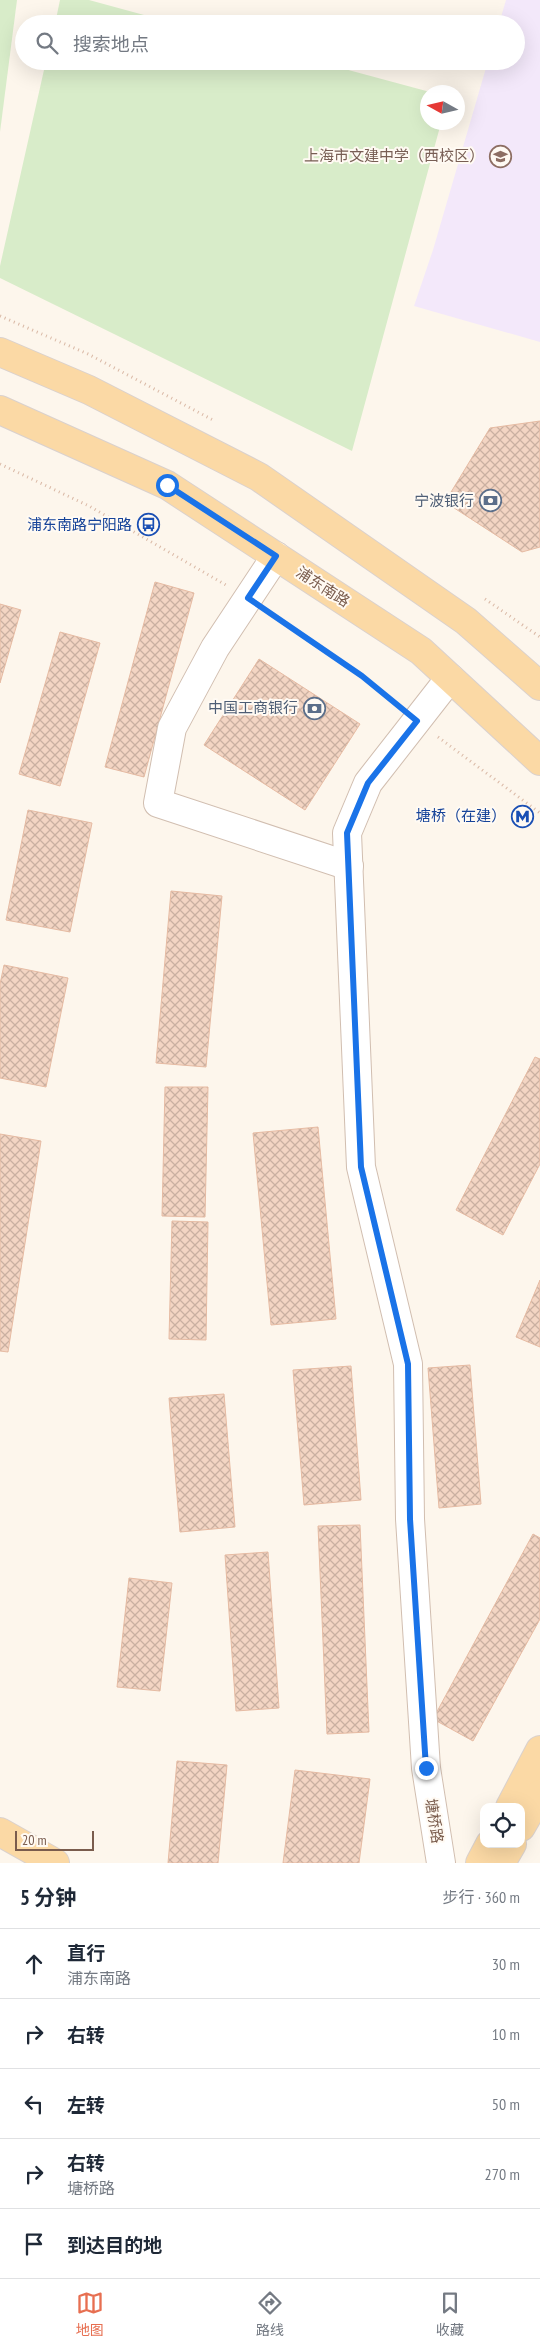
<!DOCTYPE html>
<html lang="zh">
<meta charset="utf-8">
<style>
:root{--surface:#fff;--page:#f2f2f3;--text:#1f2937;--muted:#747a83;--line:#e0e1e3;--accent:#e76f51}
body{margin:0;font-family:"PT Sans Narrow","Noto Sans SC",sans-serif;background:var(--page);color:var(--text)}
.controls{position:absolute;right:15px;bottom:15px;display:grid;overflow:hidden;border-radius:10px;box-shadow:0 5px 20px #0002}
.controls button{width:45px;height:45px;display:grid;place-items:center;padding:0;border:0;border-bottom:1px solid var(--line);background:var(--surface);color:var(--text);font:25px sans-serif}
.compass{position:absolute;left:420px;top:85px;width:45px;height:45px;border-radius:50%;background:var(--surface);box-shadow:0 5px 20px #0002;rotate:278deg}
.scale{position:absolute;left:15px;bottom:12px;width:79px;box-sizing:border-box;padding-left:5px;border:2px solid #7a5c4d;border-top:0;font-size:14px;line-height:18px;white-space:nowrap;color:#7a5c4d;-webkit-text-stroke:4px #fffaf3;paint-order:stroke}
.stop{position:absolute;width:15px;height:15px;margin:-11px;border:4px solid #1a73e8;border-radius:50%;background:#fff}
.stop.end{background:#1a73e8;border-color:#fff;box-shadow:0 1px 5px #0008}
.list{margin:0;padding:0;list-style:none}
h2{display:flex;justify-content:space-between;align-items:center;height:65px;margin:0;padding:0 20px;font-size:21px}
h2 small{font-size:16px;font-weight:400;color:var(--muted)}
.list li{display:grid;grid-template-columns:32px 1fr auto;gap:15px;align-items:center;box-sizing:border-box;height:70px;padding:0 20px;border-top:1px solid var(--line)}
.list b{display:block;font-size:19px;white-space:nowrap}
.list p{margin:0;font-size:16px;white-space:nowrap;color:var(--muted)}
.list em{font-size:16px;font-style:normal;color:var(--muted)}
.icon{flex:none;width:28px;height:28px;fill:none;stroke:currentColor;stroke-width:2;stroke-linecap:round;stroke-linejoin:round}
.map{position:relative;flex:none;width:540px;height:1863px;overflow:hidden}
.search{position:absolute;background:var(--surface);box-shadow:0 5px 20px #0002;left:15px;right:15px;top:15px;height:55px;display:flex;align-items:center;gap:12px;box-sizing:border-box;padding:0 18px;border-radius:28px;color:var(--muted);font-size:19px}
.sheet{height:415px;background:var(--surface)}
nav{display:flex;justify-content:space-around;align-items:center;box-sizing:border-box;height:70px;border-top:1px solid var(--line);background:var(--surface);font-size:14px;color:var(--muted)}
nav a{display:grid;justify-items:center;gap:2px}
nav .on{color:var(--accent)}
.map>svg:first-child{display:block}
</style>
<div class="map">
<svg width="540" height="1863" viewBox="0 0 540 1863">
<defs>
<pattern id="building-cross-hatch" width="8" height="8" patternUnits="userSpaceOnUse" patternTransform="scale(1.25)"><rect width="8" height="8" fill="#f3d5c3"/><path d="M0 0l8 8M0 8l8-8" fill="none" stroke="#cab0a1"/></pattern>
</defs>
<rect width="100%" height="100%" fill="#fdf6ec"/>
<polygon fill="#f3e8fa" points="506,0 540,0 540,342 414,306 433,250 488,61 516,61 516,24 499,24"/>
<g fill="#d8ecc9">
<polygon points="0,0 17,0 0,132"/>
<polygon points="60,0 89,0 177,24 55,24"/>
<polygon points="46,61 315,61 430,92 428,92 428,122 441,123 352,451 0,278 0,266"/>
</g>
<g fill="url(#building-cross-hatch)" stroke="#e6bba3">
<polygon points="540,421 540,547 522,552 445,502 490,428"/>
<polygon points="155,582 194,593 144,777 105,767"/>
<polygon points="0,604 21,610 0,683"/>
<polygon points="60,632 100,643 60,786 19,774"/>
<polygon points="259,659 360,724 305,810 204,745"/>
<polygon points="28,810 92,823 70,932 6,920"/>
<polygon points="171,891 222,896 206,1067 156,1063"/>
<polygon points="4,965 68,978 46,1087 0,1078 0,984"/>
<polygon points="535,1057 540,1059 540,1164 503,1235 456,1210"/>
<polygon points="165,1087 208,1087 205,1217 162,1216"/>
<polygon points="318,1127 336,1319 271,1325 253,1133"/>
<polygon points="0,1134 41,1141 8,1352 0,1351"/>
<polygon points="172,1221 208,1222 206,1340 169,1339"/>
<polygon points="540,1280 540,1347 516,1337"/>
<polygon points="470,1365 481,1504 439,1508 428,1368"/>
<polygon points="351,1366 361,1500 304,1505 293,1370"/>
<polygon points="224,1394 235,1527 180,1532 169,1398"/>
<polygon points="360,1525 369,1732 327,1734 318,1526"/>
<polygon points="533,1534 540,1538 540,1619 473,1741 433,1719"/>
<polygon points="268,1552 279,1708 236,1711 225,1555"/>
<polygon points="129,1578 172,1583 160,1691 117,1687"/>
<polygon points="177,1761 227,1765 218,1863 168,1863"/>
<polygon points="295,1770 370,1779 359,1863 283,1863"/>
</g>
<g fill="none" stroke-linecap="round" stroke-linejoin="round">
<defs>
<g id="minor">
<polyline points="276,556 215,648 172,728 158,803 349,866"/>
<polyline points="441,1863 426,1768 410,1519 408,1364 361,1167 347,833 368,783 450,678"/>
</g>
<g id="major">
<polyline points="0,352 89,390 259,477 466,621 540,686"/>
<polyline points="0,410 167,485 421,651 540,761"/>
<polyline points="510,1807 540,1750"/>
<polyline points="521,1827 540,1794"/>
<polyline points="0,1832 55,1863"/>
<polyline points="480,1863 490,1844"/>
<polyline points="501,1863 512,1844"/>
</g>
</defs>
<use href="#minor" stroke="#d1beb0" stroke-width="30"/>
<use href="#major" stroke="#dad1cd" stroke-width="30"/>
<g stroke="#d9b8a5" stroke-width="3" stroke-dasharray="1 4" stroke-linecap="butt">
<polyline points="0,316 88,354 213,420"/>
<polyline points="0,464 89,506 226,585"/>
<polyline points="485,599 540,637"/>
<polyline points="269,613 362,676 396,704"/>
<polyline points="438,737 540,813"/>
</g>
<use href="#minor" stroke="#fff" stroke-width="28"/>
<use href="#major" stroke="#fbd9a5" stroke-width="28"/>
</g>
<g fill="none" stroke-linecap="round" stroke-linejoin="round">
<polyline stroke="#1a73e8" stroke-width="6" points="167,485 276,556 248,598 362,676 417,721 368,783 347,833 361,1167 408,1364 410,1519 426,1768"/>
</g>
<defs>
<symbol id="school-ring" viewBox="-11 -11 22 22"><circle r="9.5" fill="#fffaf3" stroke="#8d6e63" stroke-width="1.5"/><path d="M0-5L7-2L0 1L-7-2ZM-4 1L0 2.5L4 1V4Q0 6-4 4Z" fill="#8d6e63"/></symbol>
<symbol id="bank-ring" viewBox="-11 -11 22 22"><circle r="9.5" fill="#fffaf3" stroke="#5c6f8a" stroke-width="1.5"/><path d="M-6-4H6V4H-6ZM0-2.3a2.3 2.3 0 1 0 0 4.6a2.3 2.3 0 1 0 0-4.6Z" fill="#5c6f8a"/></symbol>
<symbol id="bus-ring" viewBox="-11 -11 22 22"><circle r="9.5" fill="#fffaf3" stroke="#1a4fb4" stroke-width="1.5"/><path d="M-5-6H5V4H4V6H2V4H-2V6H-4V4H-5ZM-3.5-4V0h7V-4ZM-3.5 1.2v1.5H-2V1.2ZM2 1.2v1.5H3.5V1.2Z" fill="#1a4fb4"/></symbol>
<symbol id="metro-ring" viewBox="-11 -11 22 22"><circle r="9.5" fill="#fffaf3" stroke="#1a4fb4" stroke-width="1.5"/><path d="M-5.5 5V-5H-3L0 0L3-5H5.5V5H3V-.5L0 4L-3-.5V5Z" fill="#1a4fb4"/></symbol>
</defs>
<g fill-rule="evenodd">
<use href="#school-ring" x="488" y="144" width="25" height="25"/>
<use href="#bank-ring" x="478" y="488" width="25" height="25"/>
<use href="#bus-ring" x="136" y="512" width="25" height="25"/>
<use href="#bank-ring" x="302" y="696" width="25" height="25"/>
<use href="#metro-ring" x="510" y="804" width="25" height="25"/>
</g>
<g text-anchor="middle" stroke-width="4" stroke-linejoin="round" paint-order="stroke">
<g font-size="15" fill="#785e54" stroke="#fffaf3" text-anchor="end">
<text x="484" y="161">上海市文建中学（西校区）</text>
</g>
<g font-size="15" fill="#4e5e75" stroke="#fffaf3" text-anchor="end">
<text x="474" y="506">宁波银行</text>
<text x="298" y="713">中国工商银行</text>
</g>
<g font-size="15" fill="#164399" stroke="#fffaf3" text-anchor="end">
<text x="132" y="530">浦东南路宁阳路</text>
<text x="506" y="821">塘桥（在建）</text>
</g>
<g font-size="15" fill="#7a5c4d" stroke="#fffaf3">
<text transform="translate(323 587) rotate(33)" y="5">浦东南路</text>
<text transform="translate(434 1821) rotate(81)" y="5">塘桥路</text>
</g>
</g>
</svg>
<div class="controls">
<button><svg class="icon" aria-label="locate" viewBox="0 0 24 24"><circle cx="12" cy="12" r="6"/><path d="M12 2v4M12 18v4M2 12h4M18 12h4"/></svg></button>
</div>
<svg class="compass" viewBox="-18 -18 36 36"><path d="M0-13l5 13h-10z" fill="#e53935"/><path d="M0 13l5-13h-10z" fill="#747a83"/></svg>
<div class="scale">20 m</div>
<div class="stop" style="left:167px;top:485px"></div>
<div class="stop end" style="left:426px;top:1768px"></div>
<div class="search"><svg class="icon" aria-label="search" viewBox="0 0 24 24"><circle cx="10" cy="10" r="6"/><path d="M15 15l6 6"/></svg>搜索地点</div>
</div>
<section class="sheet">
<h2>5 分钟<small>步行 · 360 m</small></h2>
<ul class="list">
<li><svg class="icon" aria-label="ahead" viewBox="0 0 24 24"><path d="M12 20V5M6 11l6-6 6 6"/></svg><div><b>直行</b><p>浦东南路</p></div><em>30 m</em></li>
<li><svg class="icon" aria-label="right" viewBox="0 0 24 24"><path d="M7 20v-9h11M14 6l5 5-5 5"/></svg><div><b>右转</b></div><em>10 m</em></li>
<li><svg class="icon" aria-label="left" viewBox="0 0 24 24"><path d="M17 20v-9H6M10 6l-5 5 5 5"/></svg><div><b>左转</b></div><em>50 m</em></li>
<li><svg class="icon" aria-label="right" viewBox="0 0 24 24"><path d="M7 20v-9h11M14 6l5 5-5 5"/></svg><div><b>右转</b><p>塘桥路</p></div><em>270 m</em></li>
<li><svg class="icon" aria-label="arrive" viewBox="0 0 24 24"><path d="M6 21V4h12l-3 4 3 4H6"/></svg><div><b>到达目的地</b></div></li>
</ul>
</section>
<nav>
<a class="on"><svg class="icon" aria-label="map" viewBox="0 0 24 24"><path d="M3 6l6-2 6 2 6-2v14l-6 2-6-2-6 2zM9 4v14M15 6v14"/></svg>地图</a>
<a><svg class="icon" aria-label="directions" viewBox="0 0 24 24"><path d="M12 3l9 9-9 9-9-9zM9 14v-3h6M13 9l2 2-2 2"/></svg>路线</a>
<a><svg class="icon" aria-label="saved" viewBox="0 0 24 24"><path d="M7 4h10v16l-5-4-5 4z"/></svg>收藏</a>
</nav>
